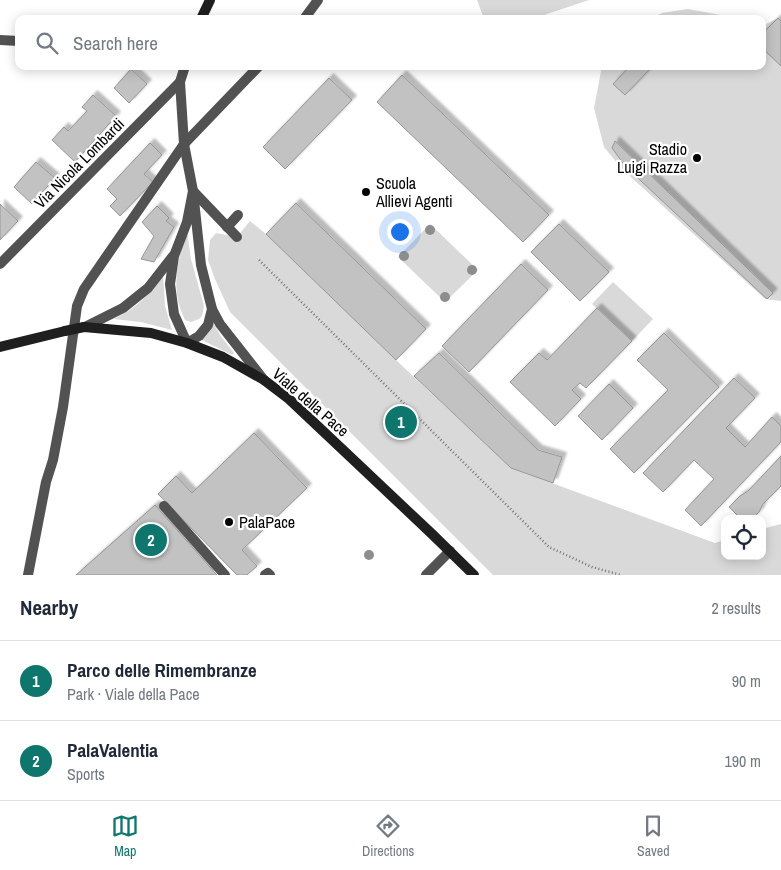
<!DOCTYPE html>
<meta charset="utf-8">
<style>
:root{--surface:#fff;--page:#f6f6f7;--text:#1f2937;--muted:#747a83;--line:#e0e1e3;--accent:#0f766e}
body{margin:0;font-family:"Archivo Narrow",sans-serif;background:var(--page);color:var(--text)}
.controls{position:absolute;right:15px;bottom:15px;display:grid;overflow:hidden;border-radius:10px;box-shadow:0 2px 12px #0003}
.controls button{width:45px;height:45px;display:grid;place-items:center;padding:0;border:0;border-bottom:1px solid var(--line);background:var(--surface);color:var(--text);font:25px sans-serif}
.you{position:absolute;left:399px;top:231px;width:18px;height:18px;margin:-12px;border:4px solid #fff;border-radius:50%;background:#1a73e8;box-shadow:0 0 0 8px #1a73e833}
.badge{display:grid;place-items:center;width:32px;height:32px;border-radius:50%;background:var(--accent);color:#fff;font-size:16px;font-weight:700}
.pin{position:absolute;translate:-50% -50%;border:2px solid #fff;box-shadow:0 1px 5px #0006}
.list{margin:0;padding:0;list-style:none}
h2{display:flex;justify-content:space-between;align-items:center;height:65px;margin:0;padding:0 20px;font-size:21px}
h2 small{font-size:16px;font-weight:400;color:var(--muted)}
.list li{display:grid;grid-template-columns:32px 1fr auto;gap:15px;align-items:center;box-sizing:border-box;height:80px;padding:0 20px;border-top:1px solid var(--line)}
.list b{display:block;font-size:19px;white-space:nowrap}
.list p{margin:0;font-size:16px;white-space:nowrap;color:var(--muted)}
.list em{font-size:16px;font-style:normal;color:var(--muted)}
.icon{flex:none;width:28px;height:28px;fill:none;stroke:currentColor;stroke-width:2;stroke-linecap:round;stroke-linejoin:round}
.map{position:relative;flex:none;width:781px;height:575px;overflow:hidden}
.search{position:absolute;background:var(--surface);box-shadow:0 2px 12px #0003;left:15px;right:15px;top:15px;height:55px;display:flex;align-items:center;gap:12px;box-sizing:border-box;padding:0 18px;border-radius:10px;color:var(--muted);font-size:19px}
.sheet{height:225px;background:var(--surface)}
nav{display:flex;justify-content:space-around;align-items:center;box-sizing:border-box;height:70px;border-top:1px solid var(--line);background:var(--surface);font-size:14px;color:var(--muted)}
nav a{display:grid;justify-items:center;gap:2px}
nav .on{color:var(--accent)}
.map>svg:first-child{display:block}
</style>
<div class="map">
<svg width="781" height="575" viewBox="0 0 781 575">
<defs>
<filter id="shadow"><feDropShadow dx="4.5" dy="-4.5" stdDeviation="1" flood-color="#0004"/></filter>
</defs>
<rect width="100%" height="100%" fill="#fff"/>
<g fill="#d9d9d9">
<polygon points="477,0 589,0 532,19 484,19"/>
<polygon points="688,9 726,16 729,19 650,19 662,13"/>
<polygon points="778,18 781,21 781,301 765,299 622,169 604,147 594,108 602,66 762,66 762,26"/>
<polygon points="250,221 266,234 396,360 511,468 715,543 725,540 725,556 762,556 762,529 781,524 781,575 493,575 230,312 215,279 208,260 210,240 216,233 237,237"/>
<polygon points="430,224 478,270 445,302 398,257"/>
<path d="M187 231 191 259 204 306 202 316 199 319 191 322 185 320C170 290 177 261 187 231Z"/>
<path d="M163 275 165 306 172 330 141 322 114 319C138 307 147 297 163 275Z"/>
<polygon points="613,282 653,319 632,341 592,304"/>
<polygon points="213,323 222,338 234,353 232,355 200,339"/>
</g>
<g fill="#c2c2c2" stroke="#969696" filter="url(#shadow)">
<polygon points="778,18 781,21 781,66 762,48 762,34"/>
<polygon points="630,66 653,66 625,95 613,84"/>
<polygon points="131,69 147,84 129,103 114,88"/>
<polygon points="402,75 549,215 523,242 377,102"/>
<polygon points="329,78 352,100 285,169 263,147"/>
<polygon points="93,95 116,116 75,162 52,140 64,127 68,131 87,111 82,107"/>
<polygon points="615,141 773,293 767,299 625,166 612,148"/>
<polygon points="150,143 162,155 144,174 153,182 120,216 110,206 117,199 107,189"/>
<polygon points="36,162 55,178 32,204 14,187"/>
<polygon points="296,203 426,329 396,360 266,234"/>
<polygon points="0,204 18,221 0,240"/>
<polygon points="157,206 169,218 166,221 174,227 154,262 141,259 154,236 142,222"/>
<polygon points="559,224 609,272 580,301 531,252"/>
<polygon points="521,264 548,290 469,372 442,346"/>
<polygon points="597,308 632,341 586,388 580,383 572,390 581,399 555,426 510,382 539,353 547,360"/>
<polygon points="664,333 719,387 634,473 610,449 668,390 637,360"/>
<polygon points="439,353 538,450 562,457 553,483 511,468 414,376"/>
<polygon points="734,378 755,398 726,428 745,447 772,417 781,426 781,442 701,526 685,510 714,479 694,460 663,492 643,473"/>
<polygon points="609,384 633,408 602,440 578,416"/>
<polygon points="254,433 307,488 242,550 257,566 247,575 237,575 158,494 176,476 192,493"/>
<polygon points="781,456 781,486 763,504 759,512 752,519 741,519 729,507 740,496 748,491"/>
<polygon points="155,505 217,575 76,575"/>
</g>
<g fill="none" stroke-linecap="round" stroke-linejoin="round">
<polyline stroke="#747474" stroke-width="2.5" stroke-dasharray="1 2.5" stroke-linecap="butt" points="259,260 549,547 592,567 621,575"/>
<g stroke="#525252" stroke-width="10">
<polyline points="304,19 318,0"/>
<polyline points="0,40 19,41"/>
<polyline points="185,66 180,82 184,144 193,191 201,265 212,309 208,325 199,336 187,343 174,314 170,284 174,256 187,222 193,191"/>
<polyline points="193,191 237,237"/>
<polyline points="227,227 238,215"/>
<polyline points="0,264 180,82"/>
<polyline points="212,309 220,324 264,380"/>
<polyline points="85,327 123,308 148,288 173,256"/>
<polyline points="164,506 225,575"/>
<polyline points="28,575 46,482 53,460 63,407 77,306 84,289 184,144 259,66"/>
<polyline points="265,575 268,573 270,575"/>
<polyline points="426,575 450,551"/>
</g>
<g stroke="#1f1f1f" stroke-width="10">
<polyline points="201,19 210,0"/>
<polyline points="84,327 151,333 187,343 223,357 264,380 289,399 432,534 474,575"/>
<polyline points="0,347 65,331"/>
</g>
<polyline stroke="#1f1f1f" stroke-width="10" points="65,331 84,327"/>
</g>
<g fill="#8d8d8d">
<circle cx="430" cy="230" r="5"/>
<circle cx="404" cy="256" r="5"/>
<circle cx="472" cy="270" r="5"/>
<circle cx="445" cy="297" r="5"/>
<circle cx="316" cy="406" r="5"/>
<circle cx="369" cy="555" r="5"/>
</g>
<g fill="#000" stroke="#fff" stroke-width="2">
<circle cx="697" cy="158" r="5"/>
<circle cx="366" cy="192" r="5"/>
<circle cx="229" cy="522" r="5"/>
</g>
<g text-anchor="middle" stroke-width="4.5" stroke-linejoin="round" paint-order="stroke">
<g font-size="16" fill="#000" stroke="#fff" text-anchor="start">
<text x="687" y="155" text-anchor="end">Stadio<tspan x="687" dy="18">Luigi Razza</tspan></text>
<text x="376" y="189">Scuola<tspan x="376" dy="18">Allievi Agenti</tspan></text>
<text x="239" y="528">PalaPace</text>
</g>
<g font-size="16" fill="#000" stroke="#fff">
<text transform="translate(79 163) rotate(-45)" y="6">Via Nicola Lombardi</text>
<text transform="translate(311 402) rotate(41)" y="6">Viale della Pace</text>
</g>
</g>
</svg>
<div class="controls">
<button><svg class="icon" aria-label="locate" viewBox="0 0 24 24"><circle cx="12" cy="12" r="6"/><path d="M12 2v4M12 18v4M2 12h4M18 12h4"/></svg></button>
</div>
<div class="you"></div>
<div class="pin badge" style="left:401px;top:422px">1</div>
<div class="pin badge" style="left:151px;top:540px">2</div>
<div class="search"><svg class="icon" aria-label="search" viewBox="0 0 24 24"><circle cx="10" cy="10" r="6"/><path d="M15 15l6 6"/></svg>Search here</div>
</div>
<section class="sheet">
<h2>Nearby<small>2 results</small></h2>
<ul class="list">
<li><span class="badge">1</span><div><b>Parco delle Rimembranze</b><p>Park · Viale della Pace</p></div><em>90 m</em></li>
<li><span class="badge">2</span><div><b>PalaValentia</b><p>Sports</p></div><em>190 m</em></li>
</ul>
</section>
<nav>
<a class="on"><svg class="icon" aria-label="map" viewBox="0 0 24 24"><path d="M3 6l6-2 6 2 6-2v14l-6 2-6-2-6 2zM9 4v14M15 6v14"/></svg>Map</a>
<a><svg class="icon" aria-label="directions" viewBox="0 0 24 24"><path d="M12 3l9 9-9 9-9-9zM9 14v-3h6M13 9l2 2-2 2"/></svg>Directions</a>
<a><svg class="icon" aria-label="saved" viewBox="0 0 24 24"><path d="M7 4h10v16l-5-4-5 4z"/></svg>Saved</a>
</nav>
